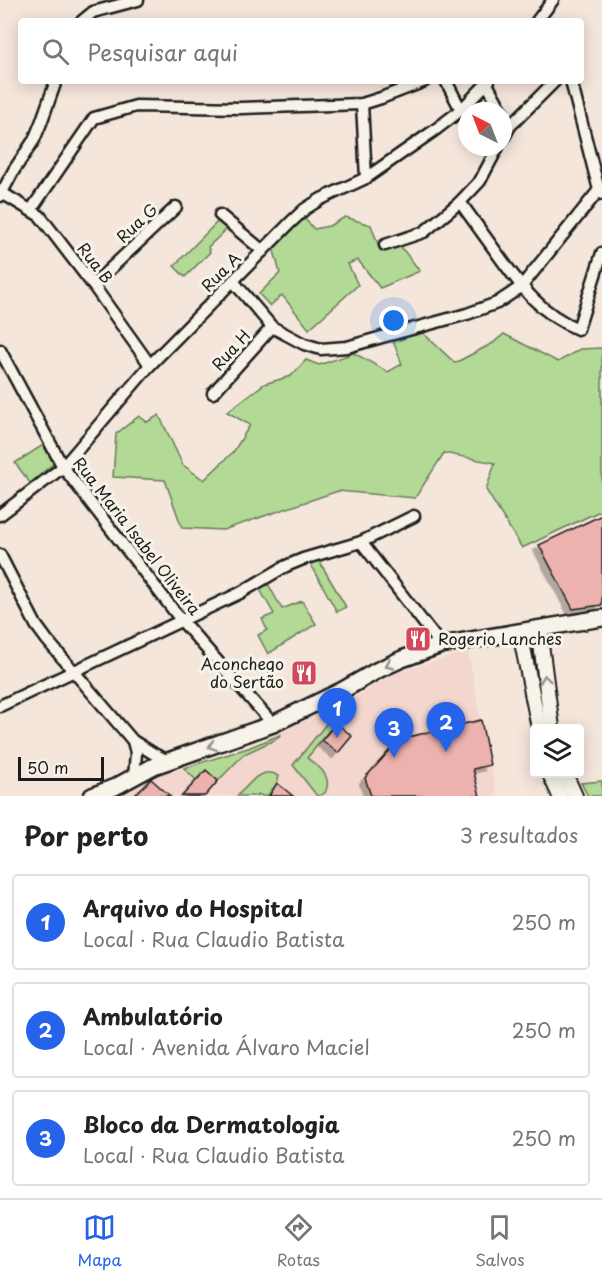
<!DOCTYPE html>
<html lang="pt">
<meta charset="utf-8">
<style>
:root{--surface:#fff;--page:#f2f2f2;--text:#222;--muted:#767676;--line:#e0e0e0;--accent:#2563eb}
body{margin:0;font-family:"Playpen Sans",sans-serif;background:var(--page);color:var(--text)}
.controls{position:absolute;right:18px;bottom:18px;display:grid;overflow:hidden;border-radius:6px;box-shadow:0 3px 15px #0003}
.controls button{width:54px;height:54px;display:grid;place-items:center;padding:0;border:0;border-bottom:2px solid var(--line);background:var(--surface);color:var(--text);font:30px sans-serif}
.compass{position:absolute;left:458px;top:102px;width:54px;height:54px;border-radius:50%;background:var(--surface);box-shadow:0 3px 15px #0003;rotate:318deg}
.scale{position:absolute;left:18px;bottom:15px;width:86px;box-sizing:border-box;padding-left:6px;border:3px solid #1c1c1c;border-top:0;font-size:16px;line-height:21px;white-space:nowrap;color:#1c1c1c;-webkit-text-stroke:4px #f7f3e8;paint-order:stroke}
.you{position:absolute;left:394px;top:321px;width:21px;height:21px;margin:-15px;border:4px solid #fff;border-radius:50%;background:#1a73e8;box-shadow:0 0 0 9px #1a73e833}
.badge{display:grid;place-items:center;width:39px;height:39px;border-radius:50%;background:var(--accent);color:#fff;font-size:20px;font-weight:700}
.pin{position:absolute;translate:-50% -50px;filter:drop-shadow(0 2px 3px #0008)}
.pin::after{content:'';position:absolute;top:32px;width:21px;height:18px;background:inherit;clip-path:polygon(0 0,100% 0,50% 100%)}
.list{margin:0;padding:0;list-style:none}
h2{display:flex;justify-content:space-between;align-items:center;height:78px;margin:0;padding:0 24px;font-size:26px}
h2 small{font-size:20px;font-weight:400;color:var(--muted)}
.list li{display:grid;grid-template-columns:39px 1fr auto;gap:18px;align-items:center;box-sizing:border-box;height:96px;margin:0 12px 12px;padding:0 12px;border:2px solid var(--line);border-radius:6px}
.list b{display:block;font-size:22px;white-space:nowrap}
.list p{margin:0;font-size:20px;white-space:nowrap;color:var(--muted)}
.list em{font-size:20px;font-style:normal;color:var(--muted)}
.icon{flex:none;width:33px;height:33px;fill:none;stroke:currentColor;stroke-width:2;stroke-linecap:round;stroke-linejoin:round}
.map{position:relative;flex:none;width:602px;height:796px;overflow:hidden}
.search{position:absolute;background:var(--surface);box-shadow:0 3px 15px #0003;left:18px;right:18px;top:18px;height:66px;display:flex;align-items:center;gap:15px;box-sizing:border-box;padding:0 21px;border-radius:6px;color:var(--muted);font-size:22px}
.sheet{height:402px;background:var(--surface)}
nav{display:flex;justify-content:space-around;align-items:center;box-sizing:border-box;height:84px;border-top:2px solid var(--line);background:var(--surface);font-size:16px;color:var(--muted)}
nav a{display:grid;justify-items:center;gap:3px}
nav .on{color:var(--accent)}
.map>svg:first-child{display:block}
</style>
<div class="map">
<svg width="602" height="796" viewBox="0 0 602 796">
<defs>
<filter id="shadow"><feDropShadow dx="-5.5" dy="5.5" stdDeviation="0" flood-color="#0004"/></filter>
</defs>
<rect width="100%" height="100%" fill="#f5e6dc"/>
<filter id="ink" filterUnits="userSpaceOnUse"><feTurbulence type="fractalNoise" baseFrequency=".0167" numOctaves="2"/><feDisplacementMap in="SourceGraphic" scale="12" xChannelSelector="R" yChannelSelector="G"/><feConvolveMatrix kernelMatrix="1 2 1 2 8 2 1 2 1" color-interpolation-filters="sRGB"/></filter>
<g filter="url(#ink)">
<polygon fill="#f3d6ce" points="468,651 489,762 498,796 119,796 120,793 147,779 248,748 351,699 396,673"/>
<g fill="#b2d995" stroke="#677a58" stroke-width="1.5">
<polygon points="345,217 371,225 380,250 401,247 420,271 380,288 358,260 348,264 358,285 309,329 282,295 270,306 259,294 280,273 273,247 304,218 314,229 329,226"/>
<polygon points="219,220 228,228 208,247 210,252 185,277 174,266"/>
<polygon points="422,332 455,363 493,343 504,334 558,362 580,349 602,348 602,510 522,548 486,490 495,463 444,453 415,498 338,491 223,530 182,528 165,480 113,477 116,434 139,416 147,422 159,415 183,465 204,480 234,451 250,425 227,412 264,384 291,376 306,360 319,365 354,353 388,372 402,364 393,341"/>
<polygon points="43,445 54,463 30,483 15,463"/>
<polygon points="318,559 346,607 337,612 309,561"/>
<polygon points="267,582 282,609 302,601 316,624 268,654 258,635 267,630 262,619 274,614 259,588"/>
<path d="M344 702 333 718 336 723 307 758C316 765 330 773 327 787 326 794 323 795 317 796L293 765Z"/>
<polygon points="280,735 277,739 244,754 218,781 206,770 196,780 184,768 248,748"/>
<polygon points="265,773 272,773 279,776 277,783 269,796 262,796 258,794 257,796 237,796 256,777"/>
<polygon points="602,781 602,796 588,796 581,783"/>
</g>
<g fill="#edb2ae" stroke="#1c1c1c" stroke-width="1.5" filter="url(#shadow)">
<polygon points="602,515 602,605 573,609 539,545"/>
<polygon points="481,720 490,765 473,769 480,796 371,796 365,778 400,739"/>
<polygon points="336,723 352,736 338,753 322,740"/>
<polygon points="206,770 218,781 205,796 182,796"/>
<polygon points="151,779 170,796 134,796"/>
<polygon points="277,783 293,796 269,796"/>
</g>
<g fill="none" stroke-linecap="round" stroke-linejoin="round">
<defs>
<g id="minor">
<polyline points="82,21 93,12 138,0"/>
<polyline points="537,21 553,0"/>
<polyline points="446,81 461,110"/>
<polyline points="571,81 599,190 602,194"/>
<polyline points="487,84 502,111"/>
<polyline points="362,104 366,178"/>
<polyline points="503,139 510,126 555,81"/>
<polyline points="2,193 40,216 93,285 150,365"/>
<polyline points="0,196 14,170 34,140 41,123 56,81"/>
<path d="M460 202C473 220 486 238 499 256 522 288 541 314 578 329L602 253"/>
<polyline points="31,210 94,118 136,106 241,108 362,104 381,98 425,81"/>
<polyline points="220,215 263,251"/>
<polyline points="385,245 424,232 460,202 480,181 498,147"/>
<polyline points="233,281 272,327 304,344 321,349 347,347 382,337 467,314 497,303 521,287 599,190 602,189"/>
<polyline points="93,285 176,207"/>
<polyline points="0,350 63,467 181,620 273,724"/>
<polyline points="213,393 272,327"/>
<polyline points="0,515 63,467 150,365 291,222 305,209 321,199 366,178 435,130 461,110 489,81"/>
<polyline points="361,542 441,645"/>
<polyline points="0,555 36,625 47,640 133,741 154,754 168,761"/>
<polyline points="0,706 240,593 286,566 303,559 361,542 414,516"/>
<polyline points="133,741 136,753 134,777"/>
</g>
<g id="tertiary">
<polyline points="539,629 552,728"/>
<polyline points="520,632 539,728"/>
<polyline points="550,774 560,796"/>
<polyline points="565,774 575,796"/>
</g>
<polyline id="secondary" points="92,796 115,787 154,766 273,724 343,690 378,670 402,659 441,645 602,618"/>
</defs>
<use href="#minor" stroke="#1c1c1c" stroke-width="15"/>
<use href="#tertiary" stroke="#1c1c1c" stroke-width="18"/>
<use href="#secondary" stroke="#1c1c1c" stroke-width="20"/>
<use href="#minor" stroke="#f7f3e8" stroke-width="10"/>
<use href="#tertiary" stroke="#f7f3e8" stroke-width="14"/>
<use href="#secondary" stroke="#f7f3e8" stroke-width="15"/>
</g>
<defs><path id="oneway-chevron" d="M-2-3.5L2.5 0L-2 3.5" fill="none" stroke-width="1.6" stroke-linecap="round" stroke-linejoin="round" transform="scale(1.5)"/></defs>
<g stroke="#94928c">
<use href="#oneway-chevron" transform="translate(389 665) rotate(155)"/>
<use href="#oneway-chevron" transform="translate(545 679) rotate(-97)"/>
<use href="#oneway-chevron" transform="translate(212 746) rotate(161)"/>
</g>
</g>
<defs>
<symbol id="restaurant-square" viewBox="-11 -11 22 22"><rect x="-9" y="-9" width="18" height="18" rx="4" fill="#d1495b" stroke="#f7f3e8"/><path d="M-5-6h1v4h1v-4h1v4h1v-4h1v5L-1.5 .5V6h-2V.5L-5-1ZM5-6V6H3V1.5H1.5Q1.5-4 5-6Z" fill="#fff"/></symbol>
</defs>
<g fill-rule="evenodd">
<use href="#restaurant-square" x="403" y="624" width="30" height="30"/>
<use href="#restaurant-square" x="289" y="658" width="30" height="30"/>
</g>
<g text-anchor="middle" stroke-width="6" stroke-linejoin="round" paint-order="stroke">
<g font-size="16" fill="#1c1c1c" stroke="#f7f3e8">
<text transform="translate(137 223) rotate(-43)" y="6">Rua G</text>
<text transform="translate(95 263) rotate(53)" y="6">Rua B</text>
<text transform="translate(221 272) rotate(-45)" y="6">Rua A</text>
<text transform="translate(231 350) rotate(-48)" y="6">Rua H</text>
<text transform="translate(137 536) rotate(52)" y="6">Rua Maria Isabel Oliveira</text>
</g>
<g font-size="16" fill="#1c1c1c" stroke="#f7f3e8" text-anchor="start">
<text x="438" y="645">Rogerio Lanches</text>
<text x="284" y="670" text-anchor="end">Aconchego<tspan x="284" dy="18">do Sertão</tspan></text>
</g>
</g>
</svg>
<div class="controls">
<button><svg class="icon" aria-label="layers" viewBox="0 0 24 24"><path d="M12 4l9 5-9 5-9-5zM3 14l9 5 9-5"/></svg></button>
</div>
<svg class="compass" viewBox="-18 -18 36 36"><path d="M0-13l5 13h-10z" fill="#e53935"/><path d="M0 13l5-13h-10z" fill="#767676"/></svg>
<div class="scale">50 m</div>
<div class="you"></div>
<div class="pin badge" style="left:337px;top:738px">1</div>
<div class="pin badge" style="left:446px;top:752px">2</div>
<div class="pin badge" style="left:394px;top:758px">3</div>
<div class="search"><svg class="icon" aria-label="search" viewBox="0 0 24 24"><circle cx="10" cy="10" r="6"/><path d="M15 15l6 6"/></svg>Pesquisar aqui</div>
</div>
<section class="sheet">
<h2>Por perto<small>3 resultados</small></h2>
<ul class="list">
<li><span class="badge">1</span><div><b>Arquivo do Hospital</b><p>Local · Rua Claudio Batista</p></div><em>250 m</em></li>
<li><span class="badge">2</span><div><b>Ambulatório</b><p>Local · Avenida Álvaro Maciel</p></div><em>250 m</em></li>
<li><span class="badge">3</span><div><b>Bloco da Dermatologia</b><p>Local · Rua Claudio Batista</p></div><em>250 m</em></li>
</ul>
</section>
<nav>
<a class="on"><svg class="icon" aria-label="map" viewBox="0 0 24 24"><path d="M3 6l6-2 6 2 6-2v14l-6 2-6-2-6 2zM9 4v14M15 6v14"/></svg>Mapa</a>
<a><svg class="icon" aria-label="directions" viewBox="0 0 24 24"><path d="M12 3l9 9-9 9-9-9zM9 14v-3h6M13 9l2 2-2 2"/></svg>Rotas</a>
<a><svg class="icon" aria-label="saved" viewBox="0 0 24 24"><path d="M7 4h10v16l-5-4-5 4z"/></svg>Salvos</a>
</nav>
